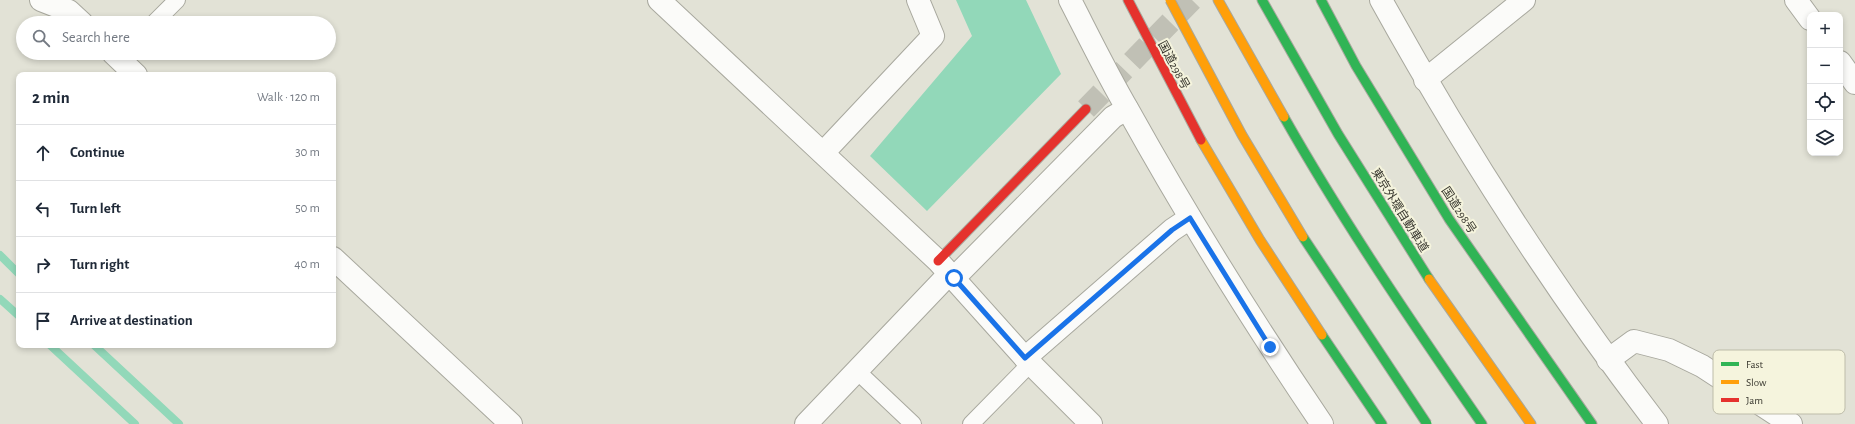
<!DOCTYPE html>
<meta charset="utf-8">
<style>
:root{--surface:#fff;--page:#f6f6f7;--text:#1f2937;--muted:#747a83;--line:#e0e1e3}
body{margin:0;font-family:"Alegreya Sans","Noto Sans JP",sans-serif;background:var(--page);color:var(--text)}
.controls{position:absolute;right:12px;top:12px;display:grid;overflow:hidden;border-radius:8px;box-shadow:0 2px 6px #0003}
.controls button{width:36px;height:36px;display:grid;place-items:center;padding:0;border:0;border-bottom:1px solid var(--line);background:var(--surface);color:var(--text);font:20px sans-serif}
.stop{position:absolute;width:12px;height:12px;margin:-9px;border:3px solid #1a73e8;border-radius:50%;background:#fff}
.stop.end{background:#1a73e8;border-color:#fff;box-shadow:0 1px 4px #0008}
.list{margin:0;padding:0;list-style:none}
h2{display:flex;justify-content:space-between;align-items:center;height:52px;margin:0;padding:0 16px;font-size:17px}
h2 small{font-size:13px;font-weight:400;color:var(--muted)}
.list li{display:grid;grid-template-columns:26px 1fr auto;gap:12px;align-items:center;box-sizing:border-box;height:56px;padding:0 16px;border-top:1px solid var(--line)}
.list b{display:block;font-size:15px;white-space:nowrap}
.list em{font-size:13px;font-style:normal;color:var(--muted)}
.icon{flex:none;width:22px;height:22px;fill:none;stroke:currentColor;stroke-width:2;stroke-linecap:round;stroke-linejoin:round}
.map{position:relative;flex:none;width:1855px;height:424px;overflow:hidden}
.search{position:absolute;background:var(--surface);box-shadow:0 2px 6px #0003;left:16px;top:16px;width:320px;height:44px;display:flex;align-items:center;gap:10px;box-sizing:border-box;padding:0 14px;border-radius:22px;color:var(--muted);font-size:15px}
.panel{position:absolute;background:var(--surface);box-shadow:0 2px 6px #0003;left:16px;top:72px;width:320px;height:276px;border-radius:8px}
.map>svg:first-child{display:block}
</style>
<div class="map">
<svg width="1855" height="424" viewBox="0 0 1855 424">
<rect width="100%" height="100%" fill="#e2e2d6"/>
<polygon fill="#92d8b9" points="956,0 1026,0 1061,74 927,211 870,156 972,36"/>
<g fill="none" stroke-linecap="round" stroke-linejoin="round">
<g stroke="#92d8b9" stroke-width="8">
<polyline points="0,255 19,274"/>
<polyline points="0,299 19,316"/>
<polyline points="50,345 135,424"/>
<polyline points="94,345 179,424"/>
</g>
<polyline stroke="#c0c0b5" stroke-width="22" stroke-dasharray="22 11" stroke-linecap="butt" points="1086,109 1192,0"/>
<defs>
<g id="lane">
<polyline points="154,23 177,0"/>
<polyline points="857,371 913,424"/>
<polyline points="971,424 1031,363"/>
</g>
<g id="street">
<polyline points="41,0 69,11 82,23"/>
<polyline points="659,0 938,261 1025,358 1091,424"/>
<path d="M1070 0C1089 37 1107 74 1128 110 1188 218 1253 322 1322 424"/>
<path d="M1381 0C1463 148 1554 290 1657 424"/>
<polyline points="1796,0 1810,19"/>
<polyline points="113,53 136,75"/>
<polyline points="1840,62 1855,83"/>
<polyline points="1425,80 1524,0"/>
<polyline points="823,153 933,36 918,0"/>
<polyline points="333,258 511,424"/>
<polyline points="954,278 1113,117 1127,109"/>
<polyline points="1025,358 1172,230 1190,218"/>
<polyline points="1608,360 1634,341 1669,350 1702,366 1791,424"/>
<polyline points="806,424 950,273"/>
</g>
<g id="fast">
<polyline points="1262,0 1338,134 1429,279"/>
<polyline points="1321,0 1356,66 1449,219 1592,424"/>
<path d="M1284 117C1344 223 1413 324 1482 424"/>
<polyline points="1322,335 1382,424"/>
</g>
<g id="slow">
<polyline points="1218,0 1284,117"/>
<polyline points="1201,140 1260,240 1322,335"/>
<polyline points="1429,279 1531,424"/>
</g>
<g id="jam">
<polyline points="1128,0 1201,140"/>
<polyline points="938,261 1086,109"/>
</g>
</defs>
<use href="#lane" stroke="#a8a89e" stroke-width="18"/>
<use href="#street" stroke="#a8a89e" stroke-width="24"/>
<use href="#fast" stroke="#a8a89e" stroke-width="11"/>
<use href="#slow" stroke="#a8a89e" stroke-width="11"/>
<use href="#jam" stroke="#a8a89e" stroke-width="11"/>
<use href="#lane" stroke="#fbfbf9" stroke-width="16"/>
<use href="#street" stroke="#fbfbf9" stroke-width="22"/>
<use href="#fast" stroke="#30b455" stroke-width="9"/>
<use href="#slow" stroke="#ff9f0a" stroke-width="9"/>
<use href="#jam" stroke="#e5322d" stroke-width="9"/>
<defs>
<polyline id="fast-bridge" points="1303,237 1427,424"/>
<polyline id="slow-bridge" points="1170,0 1242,135 1303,237"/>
</defs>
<use href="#fast-bridge" stroke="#a8a89e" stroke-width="11" stroke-linecap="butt"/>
<use href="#slow-bridge" stroke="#a8a89e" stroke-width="11" stroke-linecap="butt"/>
<use href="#fast-bridge" stroke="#30b455" stroke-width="9"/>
<use href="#slow-bridge" stroke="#ff9f0a" stroke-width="9"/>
</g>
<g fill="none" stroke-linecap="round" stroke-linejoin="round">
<polyline stroke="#1a73e8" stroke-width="5" points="954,278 1025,358 1172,230 1190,218 1270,347"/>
</g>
<g text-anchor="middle" stroke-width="4" stroke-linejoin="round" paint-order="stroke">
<g font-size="12" fill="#3a3930" stroke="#f5f4dd">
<text transform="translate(1174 65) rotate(62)" y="4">国道298号</text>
<text transform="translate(1400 210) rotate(58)" y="4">東京外環自動車道</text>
<text transform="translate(1459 210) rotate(57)" y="4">国道298号</text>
</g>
</g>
<rect x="1713" y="350" width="132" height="64" rx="6" fill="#f5f4dd" stroke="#bdbca9" stroke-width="1"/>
<rect x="1721" y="362" width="18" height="4" fill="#30b455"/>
<rect x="1721" y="380" width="18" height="4" fill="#ff9f0a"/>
<rect x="1721" y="398" width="18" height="4" fill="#e5322d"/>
<g font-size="11" fill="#3a3930">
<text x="1746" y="368">Fast</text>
<text x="1746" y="386">Slow</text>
<text x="1746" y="404">Jam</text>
</g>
</svg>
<div class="controls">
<button>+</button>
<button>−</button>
<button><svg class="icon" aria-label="locate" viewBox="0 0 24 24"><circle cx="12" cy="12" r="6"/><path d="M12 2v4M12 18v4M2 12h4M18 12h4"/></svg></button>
<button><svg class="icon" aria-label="layers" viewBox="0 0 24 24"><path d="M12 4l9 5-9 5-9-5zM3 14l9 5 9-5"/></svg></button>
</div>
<div class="stop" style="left:954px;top:278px"></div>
<div class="stop end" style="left:1270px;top:347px"></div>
<div class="search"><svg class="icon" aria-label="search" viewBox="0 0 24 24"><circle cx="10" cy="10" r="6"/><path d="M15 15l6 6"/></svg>Search here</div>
<section class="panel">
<h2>2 min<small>Walk · 120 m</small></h2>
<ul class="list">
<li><svg class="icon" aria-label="ahead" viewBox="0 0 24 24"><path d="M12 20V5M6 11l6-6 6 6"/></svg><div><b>Continue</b></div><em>30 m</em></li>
<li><svg class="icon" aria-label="left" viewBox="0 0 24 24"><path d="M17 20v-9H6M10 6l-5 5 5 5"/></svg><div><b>Turn left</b></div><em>50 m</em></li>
<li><svg class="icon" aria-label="right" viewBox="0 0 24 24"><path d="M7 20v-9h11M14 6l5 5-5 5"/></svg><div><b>Turn right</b></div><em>40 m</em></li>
<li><svg class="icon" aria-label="arrive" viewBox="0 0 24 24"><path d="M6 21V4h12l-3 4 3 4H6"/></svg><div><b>Arrive at destination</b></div></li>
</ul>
</section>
</div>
